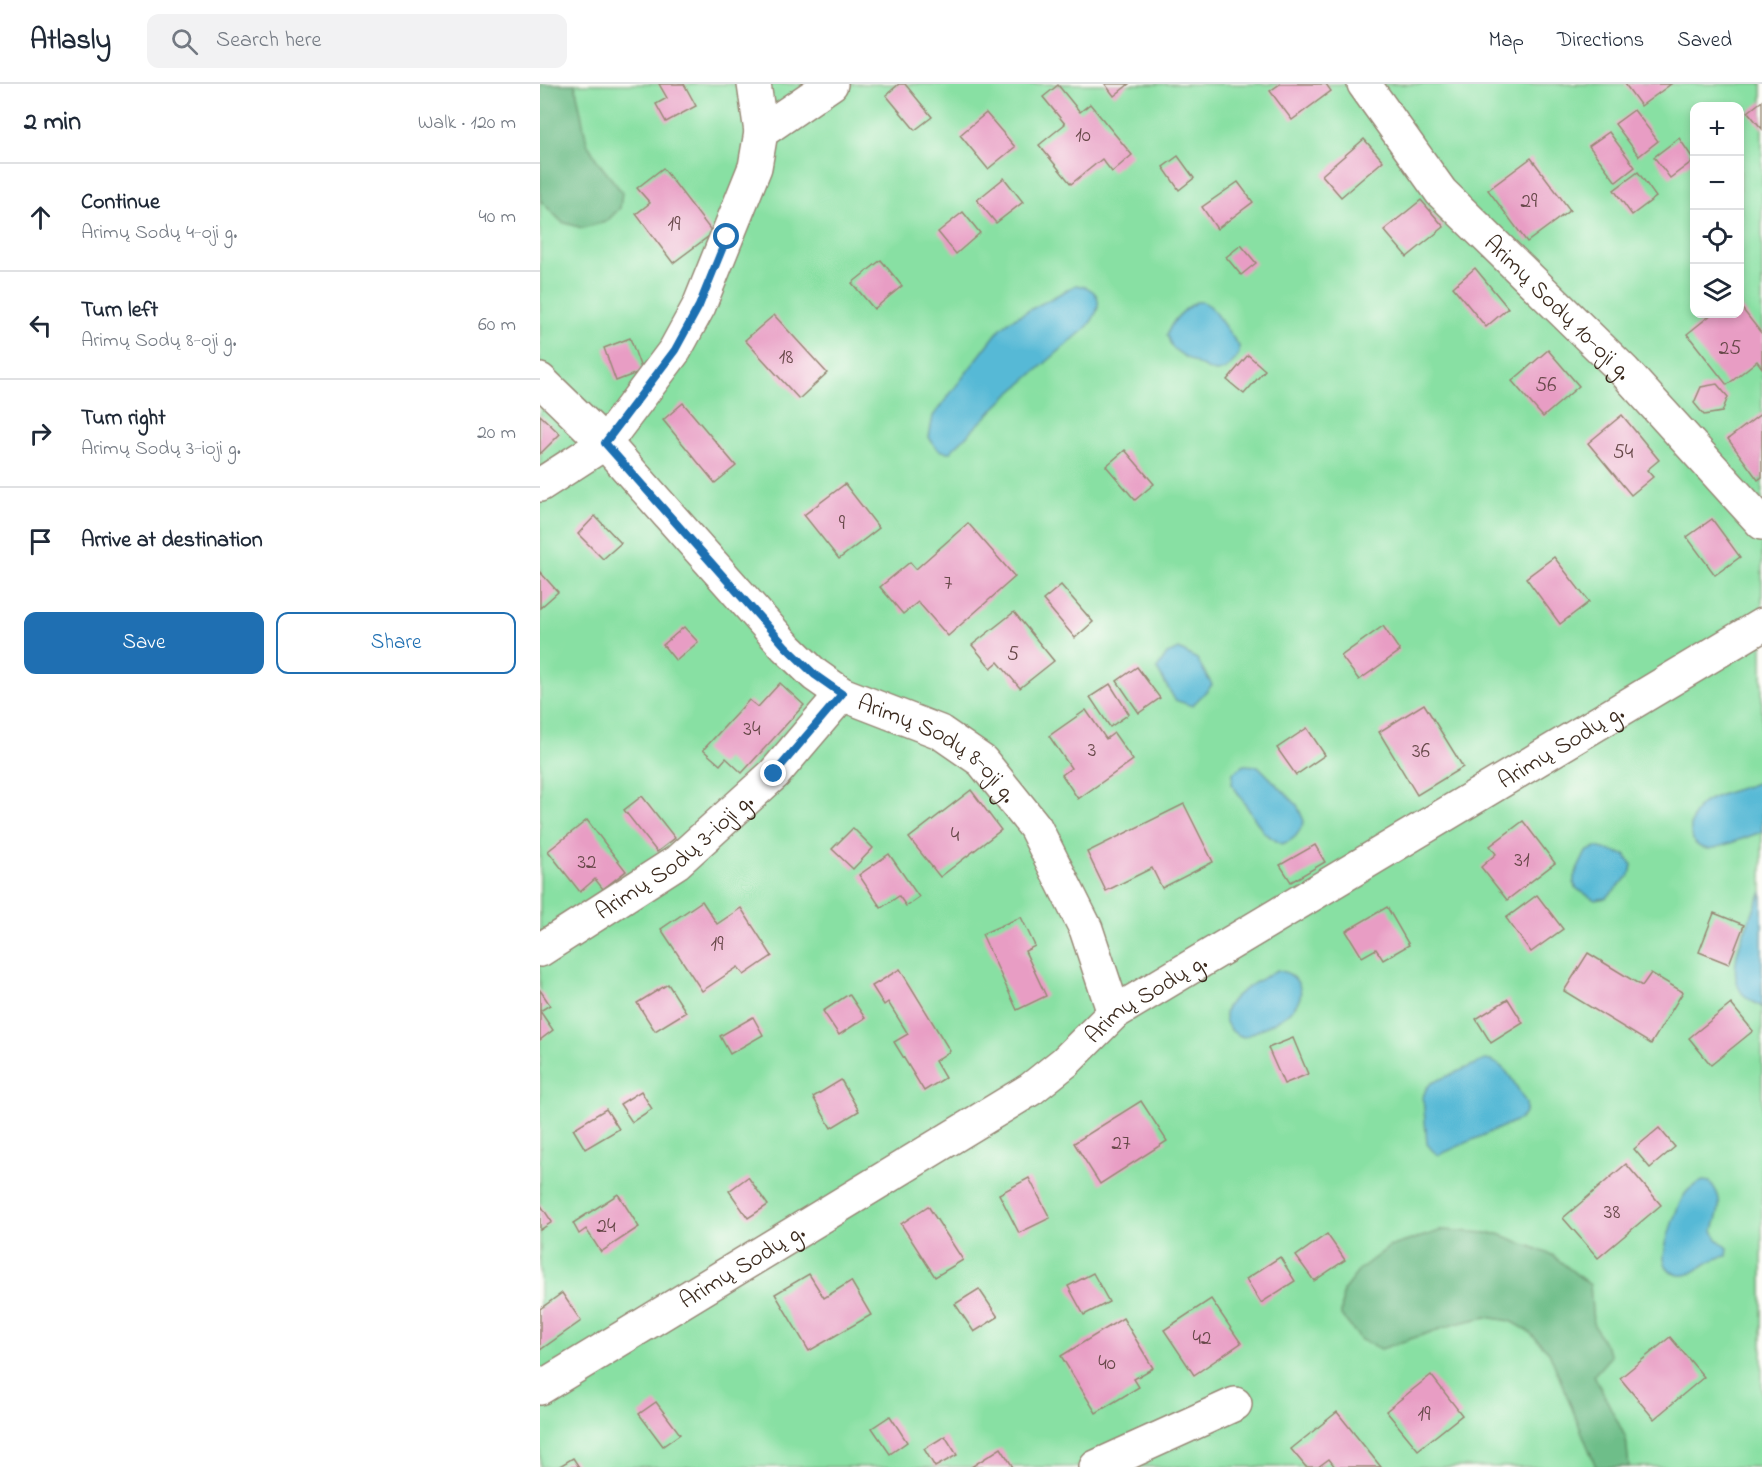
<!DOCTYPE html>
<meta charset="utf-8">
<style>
:root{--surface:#fff;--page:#f2f2f3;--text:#1f2937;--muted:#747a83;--line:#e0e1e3;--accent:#1f6fb2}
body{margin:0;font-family:"Indie Flower",sans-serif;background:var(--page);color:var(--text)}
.controls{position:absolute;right:18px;top:18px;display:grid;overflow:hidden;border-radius:12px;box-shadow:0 3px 9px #0003}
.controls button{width:54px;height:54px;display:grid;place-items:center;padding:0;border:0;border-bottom:2px solid var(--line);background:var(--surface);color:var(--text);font:30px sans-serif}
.stop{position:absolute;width:18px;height:18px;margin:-14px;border:4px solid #1f6fb2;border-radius:50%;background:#fff}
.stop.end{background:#1f6fb2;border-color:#fff;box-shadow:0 2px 6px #0008}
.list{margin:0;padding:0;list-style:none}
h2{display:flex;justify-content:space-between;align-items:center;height:78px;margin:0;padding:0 24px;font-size:26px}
h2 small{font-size:20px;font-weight:400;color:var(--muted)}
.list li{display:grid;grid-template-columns:39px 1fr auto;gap:18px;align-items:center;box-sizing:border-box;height:108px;padding:0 24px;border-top:2px solid var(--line)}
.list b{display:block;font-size:22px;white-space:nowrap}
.list p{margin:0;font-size:20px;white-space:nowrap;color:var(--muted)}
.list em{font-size:20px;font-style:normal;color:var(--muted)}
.actions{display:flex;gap:12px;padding:18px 24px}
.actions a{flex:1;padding:14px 0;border:2px solid var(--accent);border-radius:12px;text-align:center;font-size:21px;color:var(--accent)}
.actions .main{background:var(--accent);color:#fff}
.icon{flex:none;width:33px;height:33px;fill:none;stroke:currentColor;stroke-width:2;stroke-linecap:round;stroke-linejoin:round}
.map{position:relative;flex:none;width:1222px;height:1383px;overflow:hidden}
header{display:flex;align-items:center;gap:36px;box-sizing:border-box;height:84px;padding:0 30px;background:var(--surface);border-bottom:2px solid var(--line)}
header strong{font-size:28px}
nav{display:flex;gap:33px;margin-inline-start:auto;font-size:21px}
.search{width:420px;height:54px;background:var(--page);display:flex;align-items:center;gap:15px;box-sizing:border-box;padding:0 21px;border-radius:12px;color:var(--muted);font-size:22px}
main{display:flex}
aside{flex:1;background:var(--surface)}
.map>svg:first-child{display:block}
</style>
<header>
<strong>Atlasly</strong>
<div class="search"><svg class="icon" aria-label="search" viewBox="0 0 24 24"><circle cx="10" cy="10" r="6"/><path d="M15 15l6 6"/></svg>Search here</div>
<nav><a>Map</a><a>Directions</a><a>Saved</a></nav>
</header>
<main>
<aside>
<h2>2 min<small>Walk · 120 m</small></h2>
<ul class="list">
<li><svg class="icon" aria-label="ahead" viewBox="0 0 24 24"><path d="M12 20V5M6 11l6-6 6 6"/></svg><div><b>Continue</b><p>Arimų Sodų 4-oji g.</p></div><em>40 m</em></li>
<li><svg class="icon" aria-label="left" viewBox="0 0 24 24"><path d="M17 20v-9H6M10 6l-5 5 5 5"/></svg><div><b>Turn left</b><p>Arimų Sodų 8-oji g.</p></div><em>60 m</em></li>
<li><svg class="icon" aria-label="right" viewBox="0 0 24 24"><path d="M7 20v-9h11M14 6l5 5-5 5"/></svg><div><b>Turn right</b><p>Arimų Sodų 3-ioji g.</p></div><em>20 m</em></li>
<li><svg class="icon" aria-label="arrive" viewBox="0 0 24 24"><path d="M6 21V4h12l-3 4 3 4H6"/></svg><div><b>Arrive at destination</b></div></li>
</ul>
<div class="actions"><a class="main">Save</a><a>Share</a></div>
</aside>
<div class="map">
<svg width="1222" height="1383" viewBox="0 0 1222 1383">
<rect width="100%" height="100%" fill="#fdfcf7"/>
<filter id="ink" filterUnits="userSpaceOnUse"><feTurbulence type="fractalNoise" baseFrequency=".0167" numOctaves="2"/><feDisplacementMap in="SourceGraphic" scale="12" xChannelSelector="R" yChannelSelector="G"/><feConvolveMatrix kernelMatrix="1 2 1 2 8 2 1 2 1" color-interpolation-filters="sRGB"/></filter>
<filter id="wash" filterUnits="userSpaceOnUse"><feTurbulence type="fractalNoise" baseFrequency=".008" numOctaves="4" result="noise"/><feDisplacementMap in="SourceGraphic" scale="24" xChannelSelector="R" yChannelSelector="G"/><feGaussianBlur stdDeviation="1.35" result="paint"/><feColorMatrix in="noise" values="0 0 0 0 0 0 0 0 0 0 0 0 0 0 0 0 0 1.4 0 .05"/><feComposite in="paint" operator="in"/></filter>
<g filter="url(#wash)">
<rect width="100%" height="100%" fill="#f5e5cd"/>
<path fill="#88e0a3" stroke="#628560" stroke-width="1.5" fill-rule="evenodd" d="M0 0H1222V1383H0ZM1154 22H1200V230H1154Z"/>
<g fill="#6ebe89" stroke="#547454" stroke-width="1.5">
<polygon points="0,0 35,0 47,59 58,78 82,108 80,124 66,138 42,144 22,138 0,116"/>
<polygon points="903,1146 959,1150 1012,1171 1050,1201 1053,1239 1071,1272 1054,1291 1086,1354 1089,1383 1056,1383 1009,1268 987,1246 971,1237 946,1233 915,1240 841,1265 821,1256 801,1231 803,1207 820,1185 849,1163"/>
</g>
<g fill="#57b9d6" stroke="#49727a" stroke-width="1.5">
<path d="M536 201C564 205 563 224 547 243L466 313 410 368C397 368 395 363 389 353L393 332 460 245 471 236Z"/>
<path d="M656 218H663L670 222 699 262C700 270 698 274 692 279 689 284 682 288 676 288 668 287 639 270 633 264 630 261 629 255 627 251 631 237 644 225 656 218Z"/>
<polygon points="639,565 657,575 672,601 652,622 635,616 617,585 627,570"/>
<path d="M704 681 718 682 757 721 764 737C759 750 754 757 741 760L724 749 692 700 693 689Z"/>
<path d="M1222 697V748C1211 751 1178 765 1168 765 1143 763 1148 728 1165 718 1180 709 1205 704 1222 697Z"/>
<polygon points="1056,763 1085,771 1092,781 1090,791 1066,814 1055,816 1037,805 1034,800 1034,793 1046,768"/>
<path d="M1222 808V923C1214 918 1204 914 1200 906 1185 878 1211 834 1222 808Z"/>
<path d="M737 886C747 888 754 891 759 901 770 927 722 944 704 953 695 951 689 946 686 938 677 915 721 896 737 886Z"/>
<path d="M945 976C966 977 976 1003 986 1019 987 1026 986 1030 980 1035L899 1071 893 1067 887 1060 883 1013 886 1005 891 999Z"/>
<path d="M1163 1097 1170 1098C1185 1116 1179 1126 1173 1146L1177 1155 1188 1164 1187 1172C1181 1173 1174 1175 1169 1178 1161 1182 1154 1190 1145 1191 1134 1193 1123 1183 1124 1172 1125 1158 1137 1121 1145 1110 1150 1103 1156 1100 1163 1097Z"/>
</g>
<g id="blocks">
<g fill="#e89dc4">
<polygon points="119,0 144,0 156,22 126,38 116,20 127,14"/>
<polygon points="359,0 365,0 392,33 375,46 346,11"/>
<polygon points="565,0 589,0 574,12"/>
<polygon points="740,0 786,0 791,7 752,36 730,7"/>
<polygon points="1085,0 1131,0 1101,22"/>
<polygon points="518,1 540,28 550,20 592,71 572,88 562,75 531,100 499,61 525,40 503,13"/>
<polygon points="1222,17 1222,45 1208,28"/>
<polygon points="1094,26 1118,57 1099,72 1075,40"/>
<polygon points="446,29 475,63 448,85 420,51"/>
<polygon points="1069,48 1095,83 1076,98 1049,62"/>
<polygon points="1139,54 1154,76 1130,94 1114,73"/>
<polygon points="824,55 843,77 801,113 782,91"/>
<polygon points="638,72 654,94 639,106 623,83"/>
<polygon points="991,74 1030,126 987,158 948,106"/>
<polygon points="123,84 173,149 133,179 96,130 110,119 97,104"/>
<polygon points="1098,88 1116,113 1092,131 1074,106"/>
<polygon points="464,94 483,118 456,139 437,116"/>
<polygon points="698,98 713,118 677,145 662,123"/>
<polygon points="881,116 904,143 867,173 844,146"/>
<polygon points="423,128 440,149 416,170 398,148"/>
<polygon points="701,161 716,179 701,191 686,173"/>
<polygon points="341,176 362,202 334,225 312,199"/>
<polygon points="935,184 968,224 946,243 913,203"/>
<polygon points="1200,222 1222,250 1222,284 1217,277 1187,301 1147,250 1172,230 1200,230"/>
<polygon points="234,231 287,289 259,315 205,256"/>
<polygon points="90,254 102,287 76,297 64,264"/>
<polygon points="1008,266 1039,302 1003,333 972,297"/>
<polygon points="708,271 725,286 704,310 687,296"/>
<polygon points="1177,300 1188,313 1182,328 1164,331 1154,319 1161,303"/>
<polygon points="143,319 196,382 175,399 123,336"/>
<polygon points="1222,329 1222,393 1218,396 1188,355"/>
<polygon points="0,331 20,350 0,370"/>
<polygon points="1082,331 1119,376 1107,386 1113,393 1091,411 1048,359"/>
<polygon points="585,366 614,400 595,416 566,382"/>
<polygon points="305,400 339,444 299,475 264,431"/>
<polygon points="55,432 81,459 63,475 38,450"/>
<polygon points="1172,435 1200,473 1175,491 1147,453"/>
<polygon points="428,439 475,493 408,552 378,518 363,530 340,503 370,478 376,485"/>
<polygon points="1014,473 1049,518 1020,540 986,494"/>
<polygon points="0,488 18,508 0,524"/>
<polygon points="521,501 553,538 535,554 503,516"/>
<polygon points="474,528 514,577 480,604 458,578 451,584 432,561"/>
<polygon points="843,542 860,567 819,596 801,572"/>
<polygon points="144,543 158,558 136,577 123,561"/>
<polygon points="597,583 620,614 599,629 577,597"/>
<polygon points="240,599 264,621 202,689 186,674 180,681 163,666 209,616 218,623"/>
<polygon points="570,600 589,630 570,643 550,613"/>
<polygon points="884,620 923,683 877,711 839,648"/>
<polygon points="546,626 566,655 574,649 593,676 538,715 522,691 531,684 509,652"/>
<polygon points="767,644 785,671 756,691 737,664"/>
<polygon points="431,706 461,746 400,793 369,754"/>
<polygon points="102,712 135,754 117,768 84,726"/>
<polygon points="644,720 673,778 622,804 612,784 566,807 547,768"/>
<polygon points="47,736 86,787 63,805 55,795 40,808 8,767"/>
<polygon points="983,737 1015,779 967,816 941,783 956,770 950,762"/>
<polygon points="313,744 333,764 313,785 292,765"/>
<polygon points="775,761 785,778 751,798 740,781"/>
<polygon points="349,770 379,813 366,822 359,812 341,824 319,791"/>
<polygon points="997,811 1023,845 991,868 966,834"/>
<polygon points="162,817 177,840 201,824 232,872 204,891 198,883 162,907 121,845"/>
<polygon points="847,823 869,861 843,876 836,865 822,873 806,847"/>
<polygon points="1174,829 1204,841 1189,880 1159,868"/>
<polygon points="481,833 495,862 485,867 506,912 477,926 442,850"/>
<polygon points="1048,869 1102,902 1111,889 1143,908 1111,960 1024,907"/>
<polygon points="360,885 410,967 395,977 405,994 384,1007 354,958 368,950 348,918 344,921 332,902"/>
<polygon points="128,900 146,928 115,947 97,919"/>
<polygon points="0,906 10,921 0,927 13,946 0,956"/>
<polygon points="309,910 325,934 299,951 283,927"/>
<polygon points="968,915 983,939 951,959 936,935"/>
<polygon points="1191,920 1213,947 1171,981 1149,954"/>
<polygon points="213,933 223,951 190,970 180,952"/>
<polygon points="753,954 768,990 744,1000 728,964"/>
<polygon points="301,996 319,1027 291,1044 273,1013"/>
<polygon points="101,1007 112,1025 92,1038 80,1020"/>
<polygon points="601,1017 627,1057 560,1100 534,1059"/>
<polygon points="66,1025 79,1045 45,1065 33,1045"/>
<polygon points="1119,1044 1135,1063 1110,1084 1094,1065"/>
<polygon points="1086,1080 1121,1121 1058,1174 1023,1134"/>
<polygon points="208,1093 228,1121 208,1134 189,1107"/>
<polygon points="489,1094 510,1134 479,1149 459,1110"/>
<polygon points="78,1110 99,1143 61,1168 46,1145 39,1150 33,1139"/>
<polygon points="0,1120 12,1138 0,1146"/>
<polygon points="388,1122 423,1176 395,1193 361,1140"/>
<polygon points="787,1150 805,1176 774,1197 756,1172"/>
<polygon points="740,1173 755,1197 721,1219 706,1195"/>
<polygon points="553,1189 569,1218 544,1231 528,1202"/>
<polygon points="269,1190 284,1214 311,1197 331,1231 269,1267 235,1210"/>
<polygon points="439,1205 458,1233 434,1248 415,1220"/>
<polygon points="22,1209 41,1237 0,1266 0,1225"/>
<polygon points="671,1215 701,1259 654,1291 624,1246"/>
<polygon points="583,1234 613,1284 594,1295 599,1303 556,1329 521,1272"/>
<polygon points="1130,1253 1164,1293 1114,1335 1080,1294"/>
<polygon points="891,1291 922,1331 878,1366 846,1327"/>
<polygon points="116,1318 140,1350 123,1362 99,1330"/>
<polygon points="797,1328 841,1383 795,1383 789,1375 778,1383 766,1383 751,1365"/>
<polygon points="350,1332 367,1358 350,1370 332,1344"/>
<polygon points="405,1352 417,1371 395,1383 384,1365"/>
<polygon points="461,1364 473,1383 431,1383"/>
<polygon points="33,1374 39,1383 18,1383"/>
</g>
</g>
</g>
<g filter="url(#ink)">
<use href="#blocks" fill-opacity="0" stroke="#988876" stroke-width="1.5"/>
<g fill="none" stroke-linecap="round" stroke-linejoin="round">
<defs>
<g id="street">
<polyline points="214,0 221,48"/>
<path id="s1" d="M824 0 901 108 1084 287 1222 439"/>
<path id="s2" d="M0 296 65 359 246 563 275 591 302 610 400 648 442 677 495 743 546 845 574 929"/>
<polyline points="0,401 65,359 135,266 159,222 215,83 221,48 291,0"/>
<path id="s3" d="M0 866 137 778 234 690 302 610"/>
<path id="s4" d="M0 1304 491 1005 525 978 574 929 1222 541"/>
<polyline points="556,1383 695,1320"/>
</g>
</defs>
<use href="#street" stroke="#988876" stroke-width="36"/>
<use href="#street" stroke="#fff" stroke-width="33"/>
</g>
</g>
<g fill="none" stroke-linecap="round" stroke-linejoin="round" filter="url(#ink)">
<polyline stroke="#1f6fb2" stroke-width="8" points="187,153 159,222 135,266 65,359 246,563 275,591 302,610 234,690"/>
</g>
<g text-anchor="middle" stroke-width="4.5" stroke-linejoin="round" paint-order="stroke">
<g font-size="21" fill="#664748">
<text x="543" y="57">10</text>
<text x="989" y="123">29</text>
<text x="134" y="146">19</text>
<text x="1190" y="270">25</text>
<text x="246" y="279">18</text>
<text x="1006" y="307">56</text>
<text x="1083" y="374">54</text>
<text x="302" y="445">9</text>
<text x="408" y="505">7</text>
<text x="473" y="576">5</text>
<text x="212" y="651">34</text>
<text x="552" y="672">3</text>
<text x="881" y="673">36</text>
<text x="415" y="757">4</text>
<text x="982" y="782">31</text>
<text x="47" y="784">32</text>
<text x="177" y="866">19</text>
<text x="581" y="1065">27</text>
<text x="1072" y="1134">38</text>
<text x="66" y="1148">24</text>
<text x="662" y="1260">42</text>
<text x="567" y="1285">40</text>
<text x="884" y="1336">19</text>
</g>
<g font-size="24" fill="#3b2a1e" stroke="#fdfcf7">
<text dy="8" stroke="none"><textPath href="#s1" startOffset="297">Arimų Sodų 10-oji g.</textPath></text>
<text dy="8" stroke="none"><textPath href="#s4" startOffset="1208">Arimų Sodų g.</textPath></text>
<text dy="8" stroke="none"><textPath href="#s2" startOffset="548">Arimų Sodų 8-oji g.</textPath></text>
<text dy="8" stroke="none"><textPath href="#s3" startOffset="164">Arimų Sodų 3-ioji g.</textPath></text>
<text dy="8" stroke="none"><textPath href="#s4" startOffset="722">Arimų Sodų g.</textPath></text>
<text dy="8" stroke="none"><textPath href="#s4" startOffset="236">Arimų Sodų g.</textPath></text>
</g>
</g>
</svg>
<div class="controls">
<button>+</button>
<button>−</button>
<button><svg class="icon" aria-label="locate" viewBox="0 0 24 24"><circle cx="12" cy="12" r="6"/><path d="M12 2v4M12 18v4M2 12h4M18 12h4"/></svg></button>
<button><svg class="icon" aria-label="layers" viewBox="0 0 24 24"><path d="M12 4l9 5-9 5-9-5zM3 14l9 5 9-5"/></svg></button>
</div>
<div class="stop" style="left:187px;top:153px"></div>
<div class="stop end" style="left:234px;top:690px"></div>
</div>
</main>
